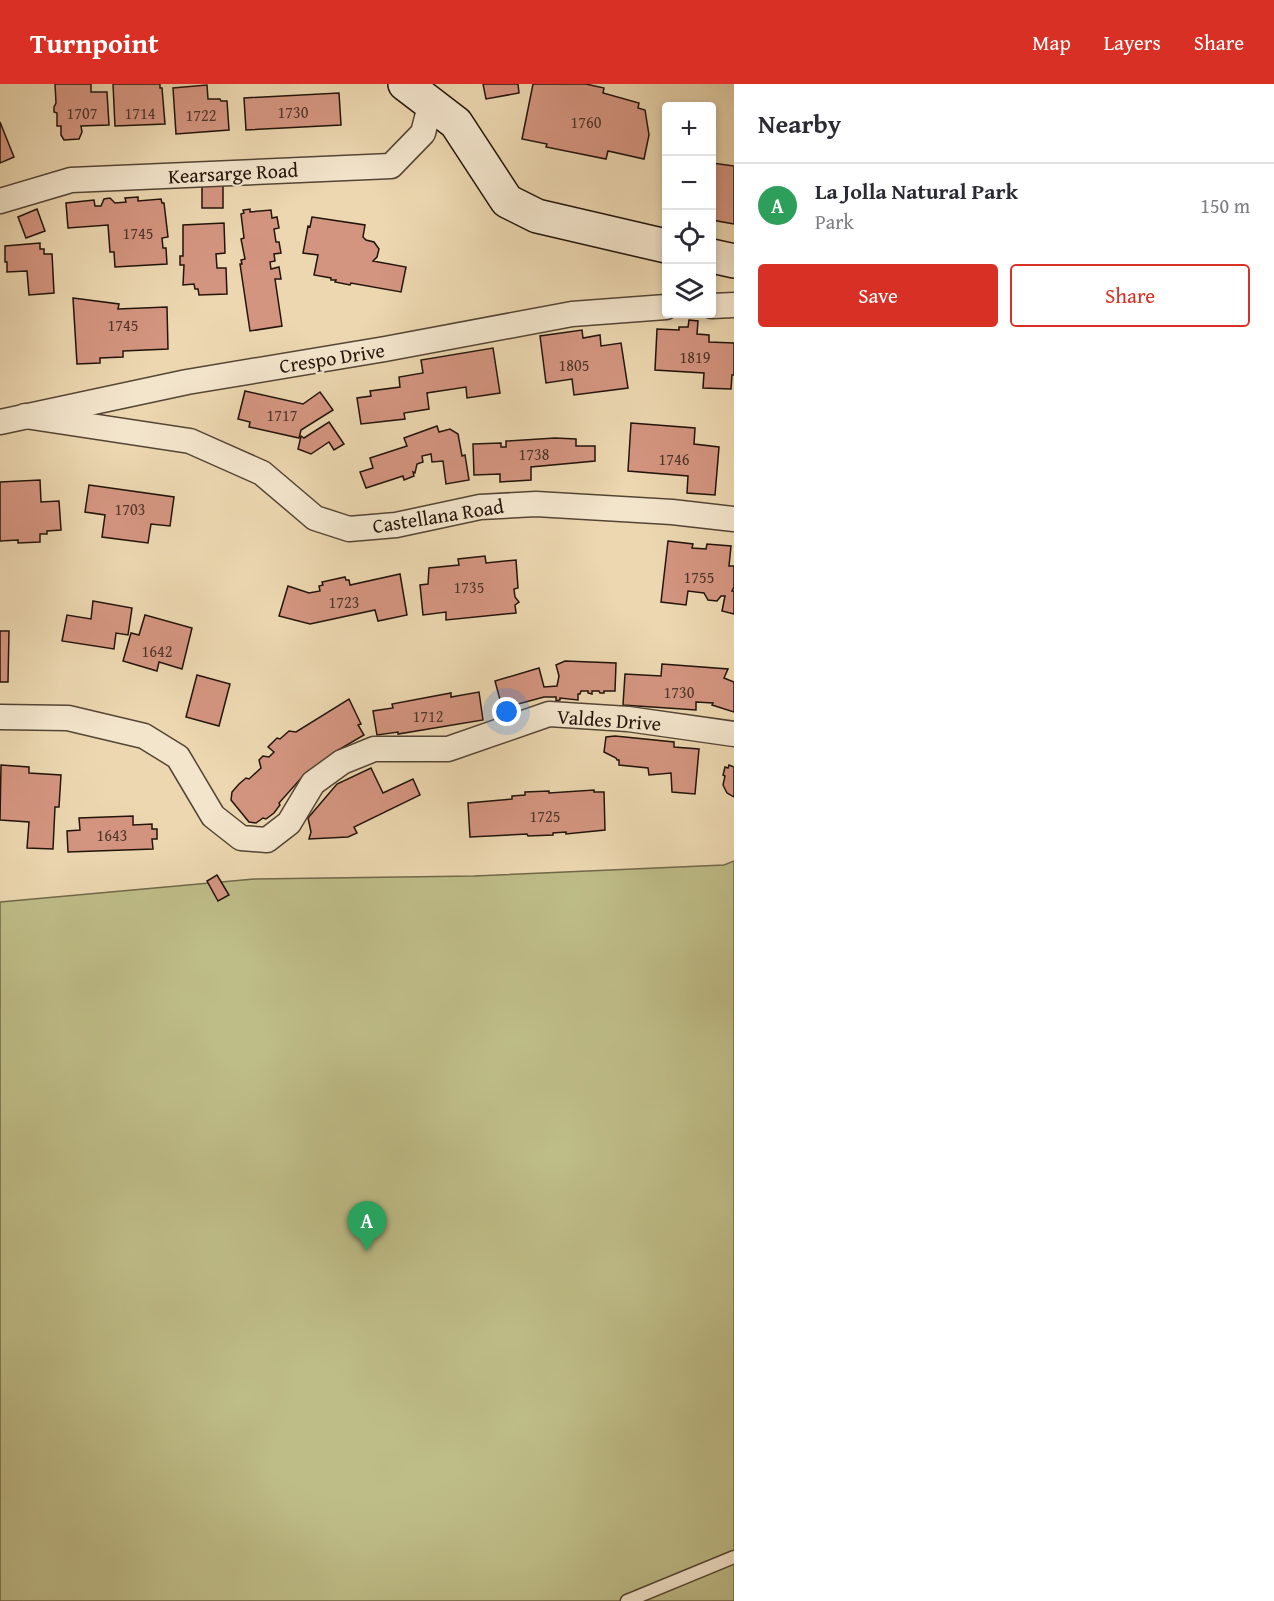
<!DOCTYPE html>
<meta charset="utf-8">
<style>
:root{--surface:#fff;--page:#f2f2f3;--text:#2b2b33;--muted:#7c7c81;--line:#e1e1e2;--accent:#d93025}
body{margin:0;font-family:"Gentium Book Plus",serif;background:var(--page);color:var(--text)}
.controls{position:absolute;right:18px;top:18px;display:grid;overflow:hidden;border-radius:6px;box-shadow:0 3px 9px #0003}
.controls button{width:54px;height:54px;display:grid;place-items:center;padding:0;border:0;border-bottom:2px solid var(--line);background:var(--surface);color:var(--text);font:30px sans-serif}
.you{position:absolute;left:507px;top:628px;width:21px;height:21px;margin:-15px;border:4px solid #fff;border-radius:50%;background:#1a73e8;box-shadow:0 0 0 9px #1a73e833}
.badge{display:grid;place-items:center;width:39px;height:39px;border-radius:50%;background:var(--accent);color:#fff;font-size:20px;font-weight:700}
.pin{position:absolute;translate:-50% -50px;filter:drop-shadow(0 2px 3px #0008)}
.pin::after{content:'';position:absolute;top:32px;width:21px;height:18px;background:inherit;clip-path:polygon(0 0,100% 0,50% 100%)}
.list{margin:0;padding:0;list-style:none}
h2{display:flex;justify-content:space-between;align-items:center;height:78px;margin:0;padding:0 24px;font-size:26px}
h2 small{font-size:20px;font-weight:400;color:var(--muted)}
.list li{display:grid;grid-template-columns:39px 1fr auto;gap:18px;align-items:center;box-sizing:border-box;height:84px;padding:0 24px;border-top:2px solid var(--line)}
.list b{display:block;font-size:22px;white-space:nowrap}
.list p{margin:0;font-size:20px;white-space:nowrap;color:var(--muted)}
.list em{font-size:20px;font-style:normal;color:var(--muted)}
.actions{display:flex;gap:12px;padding:18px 24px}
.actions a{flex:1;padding:14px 0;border:2px solid var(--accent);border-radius:6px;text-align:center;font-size:21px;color:var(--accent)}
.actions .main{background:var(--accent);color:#fff}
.icon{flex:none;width:33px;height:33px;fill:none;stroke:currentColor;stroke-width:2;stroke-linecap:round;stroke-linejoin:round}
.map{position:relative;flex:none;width:734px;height:1517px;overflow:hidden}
header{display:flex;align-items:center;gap:36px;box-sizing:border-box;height:84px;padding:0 30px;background:var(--accent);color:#fff}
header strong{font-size:28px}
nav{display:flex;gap:33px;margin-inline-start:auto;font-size:21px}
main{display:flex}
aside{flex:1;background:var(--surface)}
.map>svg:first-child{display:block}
</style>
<header>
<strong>Turnpoint</strong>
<nav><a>Map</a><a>Layers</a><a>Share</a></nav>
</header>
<main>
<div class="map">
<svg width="734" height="1517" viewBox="0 0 734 1517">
<rect width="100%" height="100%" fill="#ecd7b0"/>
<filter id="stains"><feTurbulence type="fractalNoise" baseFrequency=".00333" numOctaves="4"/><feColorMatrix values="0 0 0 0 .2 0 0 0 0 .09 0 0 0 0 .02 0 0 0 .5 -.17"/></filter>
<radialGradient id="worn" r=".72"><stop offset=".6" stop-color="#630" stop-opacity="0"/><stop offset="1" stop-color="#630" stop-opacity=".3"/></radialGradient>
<polygon fill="#bebc87" stroke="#706848" stroke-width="1.5" points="734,777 734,1517 0,1517 0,818 254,795 474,792 724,781"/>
<g fill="#d49580" stroke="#22140a" stroke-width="1.5">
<polygon points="55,0 91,0 91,8 107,8 109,41 81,42 82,48 79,55 64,56 61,51 61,42 57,42 57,29 54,28 54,23 56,19"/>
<polygon points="113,0 160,0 160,4 162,4 165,40 115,42"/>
<polygon points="483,0 518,0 519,9 486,15"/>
<polygon points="533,0 586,0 604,4 603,9 639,19 638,24 645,26 649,51 644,75 608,67 606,75 546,63 547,60 522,55"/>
<polygon points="207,1 208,15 220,15 221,17 227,17 229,46 176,50 173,4"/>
<polygon points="339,9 341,41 246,46 244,14"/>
<polygon points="0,38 14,73 0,79"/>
<polygon points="712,79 734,82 734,140 712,136"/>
<rect x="202" y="100" width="21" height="24"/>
<polygon points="138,113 138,117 161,115 162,119 164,119 168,153 162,154 163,164 166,164 167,180 115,183 114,168 110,168 108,141 68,144 66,119 94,116 95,122 101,122 104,115 110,114 115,119 126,118 125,114"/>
<polygon points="37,125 45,147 26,154 18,133"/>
<polygon points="250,125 250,128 271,126 272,134 277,133 279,144 274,145 276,158 279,158 281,169 274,170 275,177 270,178 271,185 279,183 281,195 275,195 282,242 250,247 240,180 242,180 241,176 245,175 241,155 244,154 241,130 244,129 243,126"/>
<polygon points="312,133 365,141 363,153 366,156 374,158 379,165 377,173 373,177 406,183 401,208 351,199 350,201 335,198 336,196 331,196 331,194 314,191 318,171 303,169 308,142 310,143"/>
<polygon points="224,139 225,169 216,170 217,184 226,184 227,210 199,211 198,205 195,205 194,200 183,201 184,181 180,181 180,172 183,172 183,141"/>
<polygon points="40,159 40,165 44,165 44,170 52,170 54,209 29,211 27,187 7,188 7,178 5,178 5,162"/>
<polygon points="73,214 119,220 118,225 167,223 168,265 123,267 123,273 100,274 100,279 77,280"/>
<polygon points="689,236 698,237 697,250 709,251 709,258 734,259 734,291 732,291 731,305 703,304 704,289 655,286 657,245 679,246 679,243 688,243"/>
<polygon points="582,246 583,254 600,251 601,262 621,259 628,304 574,311 572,295 546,299 540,252"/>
<polygon points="493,264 500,309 467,314 466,303 427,309 429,325 404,329 405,335 361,340 357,314 371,312 370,307 400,303 399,293 423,289 421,276"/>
<polygon points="245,307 303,320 320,308 333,326 301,346 299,354 249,343 250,338 238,335"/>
<polygon points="329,338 344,360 334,366 329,358 311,370 298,365 301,352 304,354"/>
<polygon points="631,339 695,344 694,360 719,363 715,411 687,409 688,392 628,387"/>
<polygon points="437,342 439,348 450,345 458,350 462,372 465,371 469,396 446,400 443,377 432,378 431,370 422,372 423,378 417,380 415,389 413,388 414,392 404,396 403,392 366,404 360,388 373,384 370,374 407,362 404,354"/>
<polygon points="555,354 576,355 576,362 595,362 595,377 531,383 531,396 500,398 500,390 474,391 473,360 501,359 501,363 506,363 506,357"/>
<polygon points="40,396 41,418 59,417 61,446 47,447 47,450 40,450 40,458 18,459 18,456 0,457 0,398"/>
<polygon points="89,401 174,413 170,442 151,440 148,459 102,453 105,431 85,428"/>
<polygon points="668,457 693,460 692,464 706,465 707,460 731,462 729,482 734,482 734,503 732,507 734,507 734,530 722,527 725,512 721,512 717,517 708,516 704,509 688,507 686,521 661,518"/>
<polygon points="485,472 486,479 516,476 518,504 514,505 515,513 519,518 515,521 516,529 446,536 446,528 423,531 420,501 428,500 429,484 459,481 458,475"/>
<polygon points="400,490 407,531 378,537 375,526 310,540 279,532 288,502 309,509 320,507 319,502 323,501 322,498 345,493 346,496 349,496 350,501"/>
<polygon points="93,517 132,524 128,551 116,549 114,565 62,557 67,531 91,535"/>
<polygon points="145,531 192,544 182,585 159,578 157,587 123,577 131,549 139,551"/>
<polygon points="0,547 9,547 8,598 0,598"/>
<polygon points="565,577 616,579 615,607 604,607 604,609 600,609 599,607 592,607 592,610 588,609 588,607 581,607 580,610 578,610 578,616 560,614 560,616 556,617 556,613 544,613 507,623 508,626 503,627 495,597 539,584 544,603 557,602 559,592 556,581"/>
<polygon points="662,580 728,585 724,594 734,598 734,628 712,621 713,619 696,618 696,626 623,621 625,590 661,592"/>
<polygon points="197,591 230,600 219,642 186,633"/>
<polygon points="479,608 483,636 398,650 398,648 377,651 373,627 393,624 392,620 424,614 451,609 451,613"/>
<polygon points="349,615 361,640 358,641 364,651 333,669 304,693 303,692 279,719 280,721 274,729 266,735 263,734 256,739 249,738 231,716 232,708 239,700 246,694 249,695 261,684 259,676 263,672 269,673 274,668 268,663 277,654 280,655 289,647 296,648"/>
<polygon points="615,652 674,658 674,663 699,665 695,710 672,708 671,689 649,691 648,684 619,681 619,676 617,676 616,674 604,668 606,653"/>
<polygon points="1,681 29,683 29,689 61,691 59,723 55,723 53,765 27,764 29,738 0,736"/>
<polygon points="729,681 734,683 734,713 727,709 723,701 725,692 723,691 725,683 728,684"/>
<polygon points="371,684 383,709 413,695 420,711 354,743 357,749 348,753 309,755 311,748 308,734 337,700"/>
<polygon points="594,706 594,708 604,708 605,746 566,750 566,748 553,749 553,751 528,752 527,750 470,753 468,719 512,715 512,712 525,711 525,708 549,707 549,709"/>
<polygon points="133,732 133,741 152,740 152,745 157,745 157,755 152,755 153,765 68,768 67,747 80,746 79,734"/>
<polygon points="217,791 229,811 218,817 207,797"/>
</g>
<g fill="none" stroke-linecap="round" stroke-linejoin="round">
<defs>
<polyline id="lane" points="627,1517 734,1473"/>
<g id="street">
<polyline points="0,117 71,96 391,82 423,49 431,18"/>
<polyline points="712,222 734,221"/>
<polyline points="25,332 190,357 262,389 315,434 349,445 396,441 480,423 536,420 672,428 734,435"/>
<polyline points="0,338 187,298 385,265 572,230 666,223"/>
<polyline points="0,633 68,634 144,652 178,673 213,732 241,754 267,756 289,739 313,699 342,678 374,665 448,665 549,630 628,635 734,650"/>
</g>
<g id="secondary">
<polyline points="405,0 456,39 507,117 537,132 666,162"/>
<polyline points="712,172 734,177"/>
</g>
</defs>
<use href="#lane" stroke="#544534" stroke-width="15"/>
<use href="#street" stroke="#544534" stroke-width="27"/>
<use href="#secondary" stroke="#22140a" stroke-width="36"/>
<use href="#lane" stroke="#f3e5cc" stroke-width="12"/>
<use href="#street" stroke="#f3e5cc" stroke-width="24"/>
<use href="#secondary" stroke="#f3e5cc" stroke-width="33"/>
</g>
<g text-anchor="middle" stroke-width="4.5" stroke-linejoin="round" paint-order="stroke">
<g font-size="16" fill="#4e3428">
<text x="293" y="34">1730</text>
<text x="82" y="35">1707</text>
<text x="140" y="35">1714</text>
<text x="201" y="37">1722</text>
<text x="586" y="44">1760</text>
<text x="138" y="155">1745</text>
<text x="123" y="247">1745</text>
<text x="695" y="279">1819</text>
<text x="574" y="287">1805</text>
<text x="282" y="337">1717</text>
<text x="534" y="376">1738</text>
<text x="674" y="381">1746</text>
<text x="130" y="431">1703</text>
<text x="699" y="499">1755</text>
<text x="469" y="509">1735</text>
<text x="344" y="524">1723</text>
<text x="157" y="573">1642</text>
<text x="679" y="614">1730</text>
<text x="428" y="638">1712</text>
<text x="545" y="738">1725</text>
<text x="112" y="757">1643</text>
</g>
<g font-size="20" fill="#22140a" stroke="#f3e5cc">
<text transform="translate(233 89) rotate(-3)" y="7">Kearsarge Road</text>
<text transform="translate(332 274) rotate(-9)" y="7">Crespo Drive</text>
<text transform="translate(438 432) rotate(-9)" y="7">Castellana Road</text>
<text transform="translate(609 636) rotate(4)" y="7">Valdes Drive</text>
</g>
</g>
<rect width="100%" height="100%" filter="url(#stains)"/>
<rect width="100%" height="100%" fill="url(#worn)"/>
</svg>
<div class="controls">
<button>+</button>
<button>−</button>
<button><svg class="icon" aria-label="locate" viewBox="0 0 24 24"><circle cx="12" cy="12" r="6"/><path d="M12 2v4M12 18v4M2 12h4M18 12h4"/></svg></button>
<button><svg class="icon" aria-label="layers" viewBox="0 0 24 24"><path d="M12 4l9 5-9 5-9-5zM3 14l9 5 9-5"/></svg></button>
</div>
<div class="you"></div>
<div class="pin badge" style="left:367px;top:1167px;background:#2e9e5b">A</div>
</div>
<aside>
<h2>Nearby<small></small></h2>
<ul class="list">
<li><span class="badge" style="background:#2e9e5b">A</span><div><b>La Jolla Natural Park</b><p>Park</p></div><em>150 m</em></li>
</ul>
<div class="actions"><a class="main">Save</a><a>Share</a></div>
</aside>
</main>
